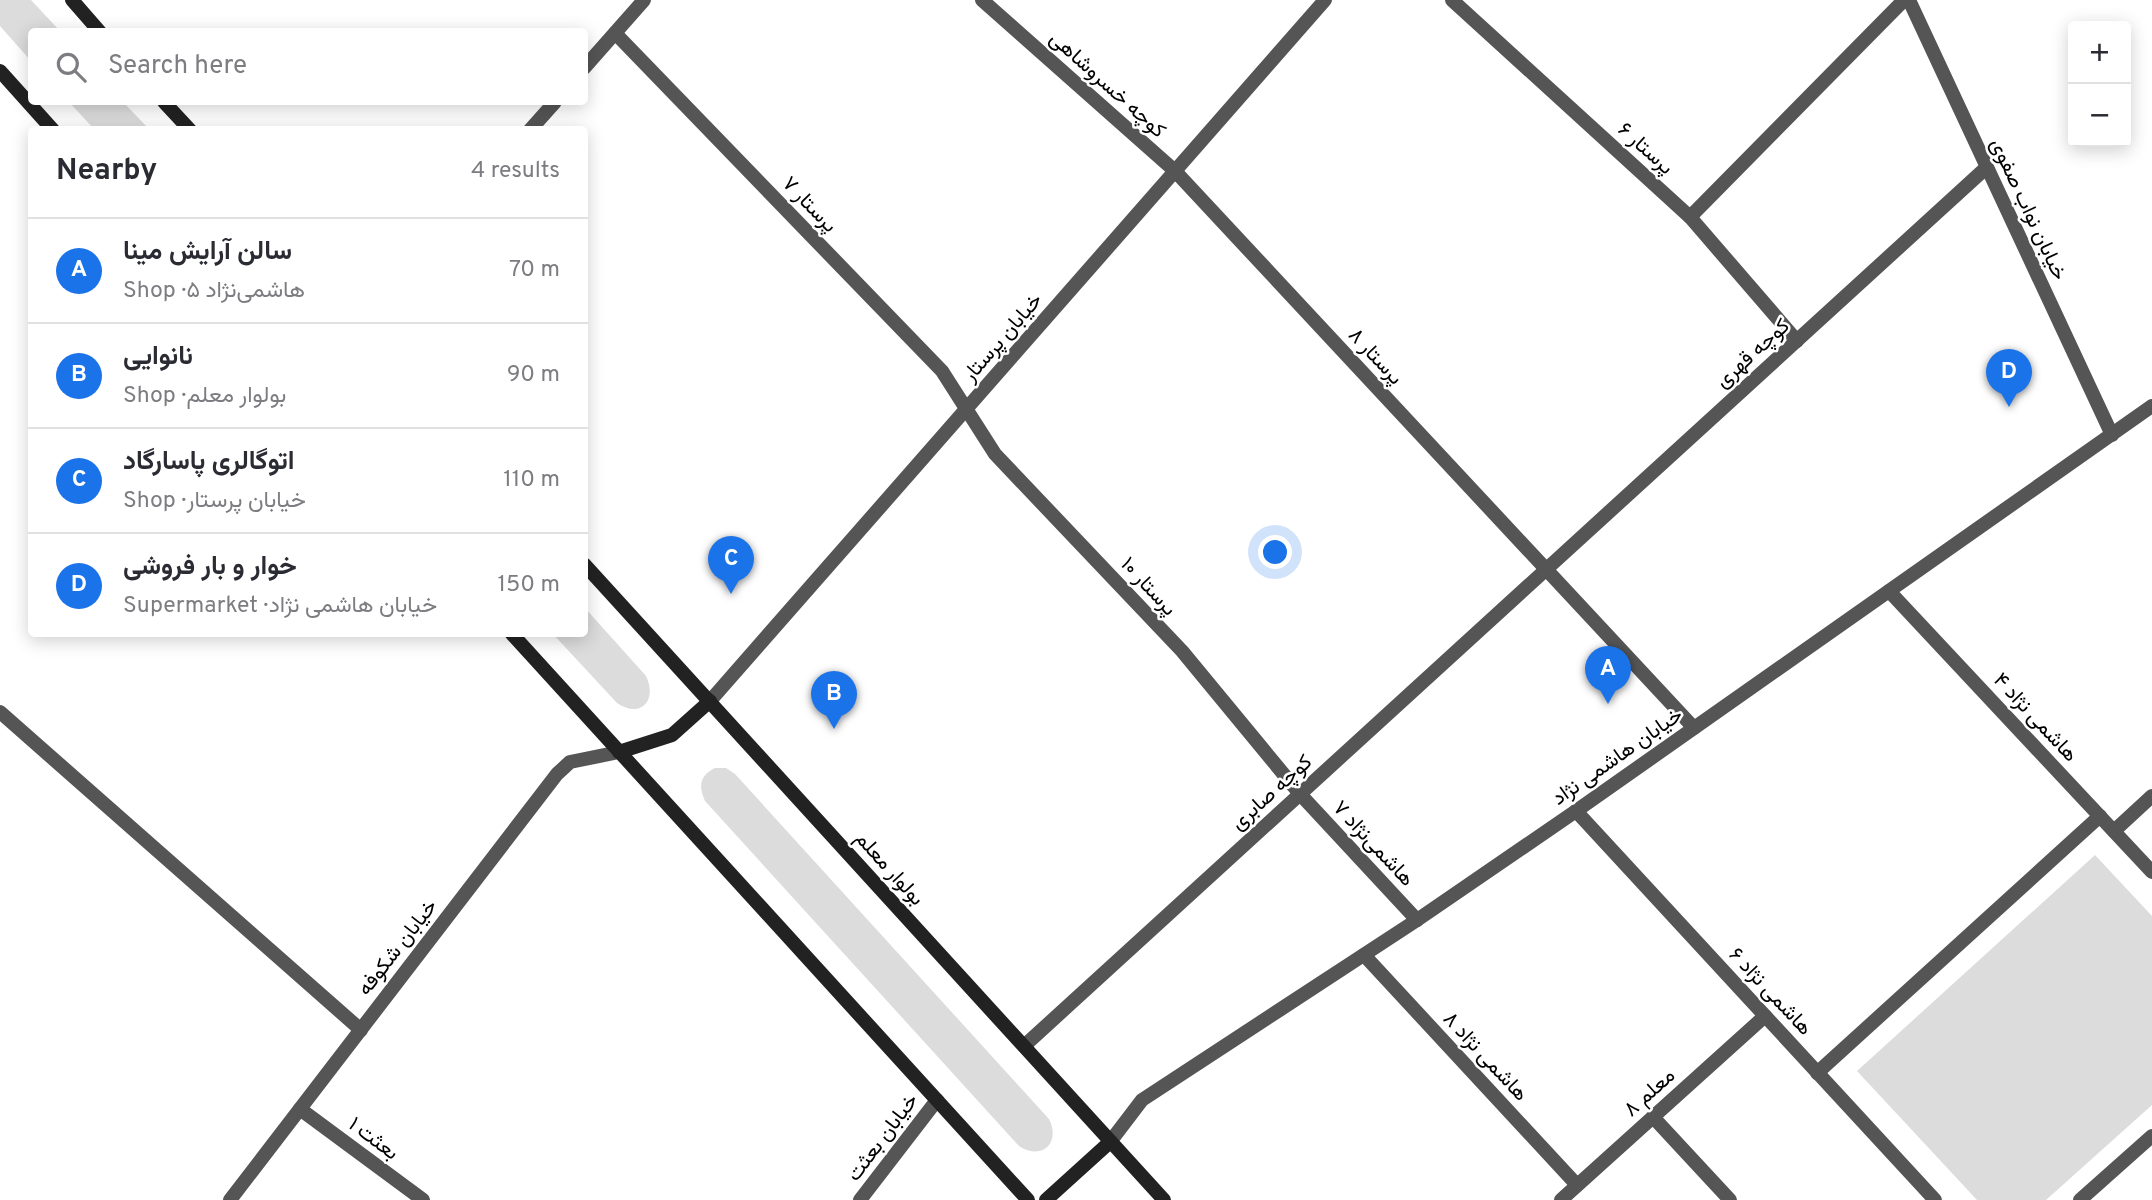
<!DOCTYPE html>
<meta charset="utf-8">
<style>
:root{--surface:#fff;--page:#f7f7f7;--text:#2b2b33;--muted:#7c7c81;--line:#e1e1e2;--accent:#1a73e8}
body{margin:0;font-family:Overpass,Vazirmatn,sans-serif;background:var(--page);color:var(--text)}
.controls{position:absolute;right:21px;top:21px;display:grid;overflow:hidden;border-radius:7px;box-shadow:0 4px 18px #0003}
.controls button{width:63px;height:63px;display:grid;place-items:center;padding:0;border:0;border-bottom:2px solid var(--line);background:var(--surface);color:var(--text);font:35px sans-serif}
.you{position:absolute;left:1276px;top:553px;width:24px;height:24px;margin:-18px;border:5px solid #fff;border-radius:50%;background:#1a73e8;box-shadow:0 0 0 10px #1a73e833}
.badge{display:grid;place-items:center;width:46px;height:46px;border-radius:50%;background:var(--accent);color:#fff;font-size:23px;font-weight:700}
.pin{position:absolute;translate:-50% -58px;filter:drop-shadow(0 2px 4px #0008)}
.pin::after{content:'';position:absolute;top:37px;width:24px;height:21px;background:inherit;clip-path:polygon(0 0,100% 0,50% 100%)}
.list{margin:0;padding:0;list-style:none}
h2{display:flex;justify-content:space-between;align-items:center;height:91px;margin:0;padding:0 28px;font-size:30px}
h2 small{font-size:23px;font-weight:400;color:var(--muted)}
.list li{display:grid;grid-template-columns:46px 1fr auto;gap:21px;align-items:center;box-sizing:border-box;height:105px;padding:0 28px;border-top:2px solid var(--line)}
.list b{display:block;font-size:26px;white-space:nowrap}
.list p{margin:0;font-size:23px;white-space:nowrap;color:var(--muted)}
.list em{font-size:23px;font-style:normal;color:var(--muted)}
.icon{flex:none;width:38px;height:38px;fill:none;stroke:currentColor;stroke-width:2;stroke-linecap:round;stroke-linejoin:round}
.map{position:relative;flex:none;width:2152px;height:1200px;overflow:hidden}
.search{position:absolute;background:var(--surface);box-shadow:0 4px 18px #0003;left:28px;top:28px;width:560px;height:77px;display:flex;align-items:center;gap:18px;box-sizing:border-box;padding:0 24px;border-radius:7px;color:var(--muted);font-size:26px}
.panel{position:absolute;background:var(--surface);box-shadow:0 4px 18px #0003;left:28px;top:126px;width:560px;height:511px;border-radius:7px}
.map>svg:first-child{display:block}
</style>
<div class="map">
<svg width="2152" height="1200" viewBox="0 0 2152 1200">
<rect width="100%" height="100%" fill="#fff"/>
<g fill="#dcdcdc">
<polygon points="0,0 31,0 60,31 32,32 31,61 0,26"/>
<polygon points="69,102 123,102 149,129 94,129"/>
<path d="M585 608 646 676C658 701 640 719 617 703L553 634H584Z"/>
<path d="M715 768H726L735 774 1049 1119C1061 1143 1042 1161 1019 1146L705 801C698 786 700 775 715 768Z"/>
<polygon points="2095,855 2152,916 2152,1105 2046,1200 1977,1200 1857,1071"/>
</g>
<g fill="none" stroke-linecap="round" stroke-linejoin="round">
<g stroke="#555" stroke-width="14">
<polyline points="982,0 1175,171"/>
<polyline points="2114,831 2152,796"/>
<polyline points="1364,955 1577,1185"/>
<polyline points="1653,1117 1730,1200"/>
</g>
<g stroke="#555" stroke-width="14">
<polyline points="1452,0 1690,217 1797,341"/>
<polyline points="615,33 942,371 995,454 1182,651 1300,794 1417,920"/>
<polyline points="584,68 644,0"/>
<polyline points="530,130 555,102"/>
<polyline points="1175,171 1694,728"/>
<polyline points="1690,217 1904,0"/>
<polyline points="1889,591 2152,872"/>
<polyline points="0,712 361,1030"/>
<polyline points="1576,811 1935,1200"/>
<polyline points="1024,1046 1987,167"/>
<polyline points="1817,1073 2100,816"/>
<polyline points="300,1109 423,1200"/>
<polyline points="1561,1200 1765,1016"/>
<polyline points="2080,1200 2152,1136"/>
</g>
<g stroke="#555" stroke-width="14">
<polyline points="1909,0 2112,435"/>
<polyline points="710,701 1325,0"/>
<polyline points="1110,1142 1142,1100 1417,920 1576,811 2152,406"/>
<polyline points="230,1200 557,774 570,762 619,752"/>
<polyline points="860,1200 937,1100"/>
</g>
<g stroke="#222" stroke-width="14">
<polyline points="72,0 100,32"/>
<polyline points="0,71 53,130"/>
<polyline points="164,102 190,130"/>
<polyline points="584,564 1164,1200"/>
<polyline points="512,634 1028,1200"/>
<polyline points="619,752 672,735 710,701"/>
<polyline points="1046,1200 1110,1142"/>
</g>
</g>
<g text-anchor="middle" stroke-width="5" stroke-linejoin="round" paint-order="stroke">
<g font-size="21" fill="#000" stroke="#fff">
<text transform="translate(1108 84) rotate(42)" y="7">کوچه خسروشاهی</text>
<text transform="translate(1646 148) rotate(42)" y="7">پرستار ۶</text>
<text transform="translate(810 204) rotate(46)" y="7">پرستار ۷</text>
<text transform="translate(2029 209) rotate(65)" y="7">خیابان نواب صفوی</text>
<text transform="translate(1002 337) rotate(-49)" y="7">خیابان پرستار</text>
<text transform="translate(1752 353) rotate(-42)" y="7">کوچه قهری</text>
<text transform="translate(1376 356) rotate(47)" y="7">پرستار ۸</text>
<text transform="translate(1149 586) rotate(47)" y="7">پرستار ۱۰</text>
<text transform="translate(2036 717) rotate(47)" y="7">هاشمی نژاد ۴</text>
<text transform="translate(1617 756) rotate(-35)" y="7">خیابان هاشمی نژاد</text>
<text transform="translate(1271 792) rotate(-42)" y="7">کوچه صابری</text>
<text transform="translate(1374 843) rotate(47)" y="7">هاشمی‌نژاد ۷</text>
<text transform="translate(890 868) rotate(48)" y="7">بولوار معلم</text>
<text transform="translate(397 947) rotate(-52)" y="7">خیابان شکوفه</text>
<text transform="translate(1771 991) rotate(47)" y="7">هاشمی نژاد ۶</text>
<text transform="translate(1486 1056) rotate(47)" y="7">هاشمی نژاد ۸</text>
<text transform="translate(1649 1092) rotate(-42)" y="7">معلم ۸</text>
<text transform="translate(882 1137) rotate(-53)" y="7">خیابان بعثت</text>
<text transform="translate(374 1138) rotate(37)" y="7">بعثت ۱</text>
</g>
</g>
</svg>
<div class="controls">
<button>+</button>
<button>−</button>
</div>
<div class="you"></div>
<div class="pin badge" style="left:1608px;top:704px">A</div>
<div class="pin badge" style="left:834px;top:729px">B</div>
<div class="pin badge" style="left:731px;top:594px">C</div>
<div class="pin badge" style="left:2009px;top:407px">D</div>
<div class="search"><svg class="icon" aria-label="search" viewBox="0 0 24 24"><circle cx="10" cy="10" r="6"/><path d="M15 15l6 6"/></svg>Search here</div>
<section class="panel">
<h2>Nearby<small>4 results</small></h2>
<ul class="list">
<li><span class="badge">A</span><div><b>سالن آرایش مینا</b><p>Shop · هاشمی‌نژاد ۵</p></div><em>70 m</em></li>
<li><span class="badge">B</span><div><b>نانوایی</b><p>Shop · بولوار معلم</p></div><em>90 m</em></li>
<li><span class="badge">C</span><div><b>اتوگالری پاسارگاد</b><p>Shop · خیابان پرستار</p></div><em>110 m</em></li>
<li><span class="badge">D</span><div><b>خوار و بار فروشی</b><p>Supermarket · خیابان هاشمی نژاد</p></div><em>150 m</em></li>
</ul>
</section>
</div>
